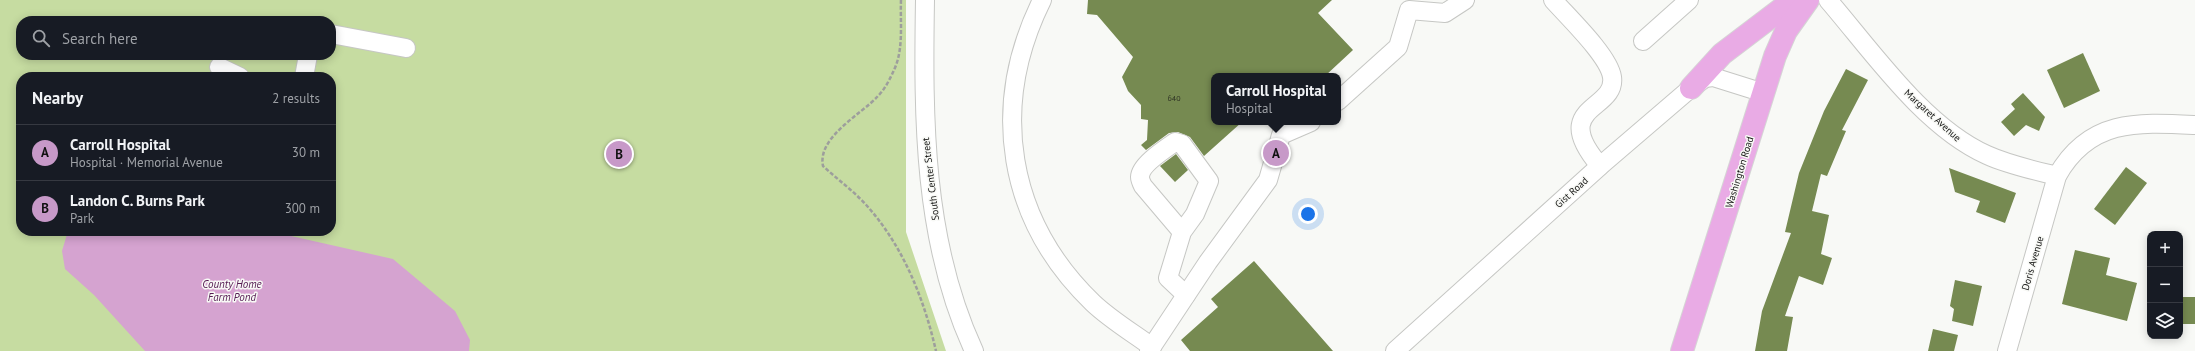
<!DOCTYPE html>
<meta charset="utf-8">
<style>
:root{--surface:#171b24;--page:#20242c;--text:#f1f3f6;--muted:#9ea1a6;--line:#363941;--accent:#c799c8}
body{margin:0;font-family:"PT Sans",sans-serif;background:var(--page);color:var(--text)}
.controls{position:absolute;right:12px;bottom:12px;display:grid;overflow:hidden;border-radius:8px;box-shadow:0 2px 10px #0003}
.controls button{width:36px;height:36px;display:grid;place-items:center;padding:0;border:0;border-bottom:1px solid var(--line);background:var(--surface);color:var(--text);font:20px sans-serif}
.you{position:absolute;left:1308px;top:214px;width:14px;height:14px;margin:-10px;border:3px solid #fff;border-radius:50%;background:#1a73e8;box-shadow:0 0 0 6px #1a73e833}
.badge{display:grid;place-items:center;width:26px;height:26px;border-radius:50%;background:var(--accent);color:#111;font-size:13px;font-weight:700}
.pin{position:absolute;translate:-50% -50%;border:2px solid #fff;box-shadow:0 1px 4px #0006}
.popup{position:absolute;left:1211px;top:73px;width:130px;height:52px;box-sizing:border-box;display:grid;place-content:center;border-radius:8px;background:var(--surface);filter:drop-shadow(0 1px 3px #0005);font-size:13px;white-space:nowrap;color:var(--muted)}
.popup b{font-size:15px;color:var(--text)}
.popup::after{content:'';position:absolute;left:50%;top:100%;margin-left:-8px;border:8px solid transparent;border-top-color:var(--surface)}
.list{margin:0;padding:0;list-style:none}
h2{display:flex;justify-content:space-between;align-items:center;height:52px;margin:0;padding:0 16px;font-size:17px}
h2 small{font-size:13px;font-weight:400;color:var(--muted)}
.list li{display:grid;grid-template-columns:26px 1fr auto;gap:12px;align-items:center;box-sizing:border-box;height:56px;padding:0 16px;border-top:1px solid var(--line)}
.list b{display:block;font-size:15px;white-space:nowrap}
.list p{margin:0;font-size:13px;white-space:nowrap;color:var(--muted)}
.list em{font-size:13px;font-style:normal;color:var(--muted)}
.icon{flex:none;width:22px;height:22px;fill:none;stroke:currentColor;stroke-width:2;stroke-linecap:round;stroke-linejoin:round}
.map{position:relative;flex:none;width:2195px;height:351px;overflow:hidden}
.search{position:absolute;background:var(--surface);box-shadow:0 2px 10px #0003;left:16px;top:16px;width:320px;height:44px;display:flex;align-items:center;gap:10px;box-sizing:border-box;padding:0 14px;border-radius:16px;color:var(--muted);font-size:15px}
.panel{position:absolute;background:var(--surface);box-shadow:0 2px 10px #0003;left:16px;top:72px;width:320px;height:164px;border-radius:16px}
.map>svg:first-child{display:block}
</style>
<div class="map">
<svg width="2195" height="351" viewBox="0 0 2195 351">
<rect width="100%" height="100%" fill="#f8f9f6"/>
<path fill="#c6dca1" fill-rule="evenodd" d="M0 0H906V232L946 351H0ZM21 21H331V55H21ZM21 77H331V231H21Z"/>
<polygon fill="#d5a3d0" points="68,231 269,231 393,259 455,311 470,340 469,351 145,351 94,295 65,269 62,251"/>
<g fill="#768a51">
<polygon points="1088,0 1332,0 1318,13 1353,50 1325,76 1214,76 1214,122 1242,122 1204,156 1190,137 1178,132 1169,133 1146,150 1141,145 1147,140 1148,120 1141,119 1141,105 1128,91 1122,77 1133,57 1097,15 1087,14"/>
<polygon points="2083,53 2100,91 2064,108 2047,70"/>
<polygon points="1846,69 1868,80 1842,130 1846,131 1827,176 1821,174 1812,211 1829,215 1821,254 1832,258 1823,285 1799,276 1785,316 1793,317 1787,351 1755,351 1762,311 1791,233 1785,232 1799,173 1824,111"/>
<polygon points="2023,93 2045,117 2039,131 2026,125 2014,136 2001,122 2015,109 2011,104"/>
<polygon points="1176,154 1188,170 1175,182 1160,166"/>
<polygon points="2126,167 2147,183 2115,225 2094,209"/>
<polygon points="1949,168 2016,193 2005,223 1976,212 1980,201 1955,192"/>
<polygon points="2075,250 2110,258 2106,275 2137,283 2127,321 2062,304"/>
<polygon points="1254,261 1333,351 1190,351 1181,340 1218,307 1211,299"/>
<polygon points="1955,280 1982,286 1973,326 1952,321 1954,309 1950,306"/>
<rect x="2180" y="297" width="15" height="27"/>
<polygon points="1933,329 1958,335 1954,351 1928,351"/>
</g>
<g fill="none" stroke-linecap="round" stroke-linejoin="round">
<defs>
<g id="minor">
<path d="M925 0C923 119 923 241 974 351"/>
<path d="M1042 0C989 107 1007 220 1093 303 1111 320 1133 333 1152 347"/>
<path d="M1553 0C1568 17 1609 56 1612 77 1617 111 1548 105 1600 166"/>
<path d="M1828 0C1872 51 1924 127 1987 155 2009 165 2033 170 2057 176"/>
<polyline points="331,34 406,48"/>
<polyline points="1643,41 1689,0"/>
<polyline points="219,67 240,77"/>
<polyline points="304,77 308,55"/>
<polyline points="1338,101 1398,47 1409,10 1445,13 1465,0"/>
<path d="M1182 232 1143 186C1142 184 1140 180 1140 177 1140 165 1165 149 1175 142L1182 144 1209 181 1195 214 1182 232 1168 278 1186 295"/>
<polyline points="1149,351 1208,262 1268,180 1281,135 1311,122"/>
<polyline points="1395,351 1600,166 1691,88 1705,78 1713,77 1764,93"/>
<path d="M2007 351 2057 176C2089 119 2137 122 2195 125"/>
</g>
<g id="major">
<polyline points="1691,88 1722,54 1788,4 1796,0"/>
<polyline points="1682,351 1775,56 1786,31 1808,0"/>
</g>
</defs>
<use href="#minor" stroke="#c6c7c4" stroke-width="20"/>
<use href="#major" stroke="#d5d5d5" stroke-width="24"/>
<path stroke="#9d9e9c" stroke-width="2.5" stroke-dasharray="4 2" stroke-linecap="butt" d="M901 0C900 22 904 49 894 70 890 79 885 89 878 96 862 114 817 137 823 166 838 180 855 192 868 207 904 248 924 299 936 351"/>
<use href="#minor" stroke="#fff" stroke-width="18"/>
<use href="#major" stroke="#e9abe5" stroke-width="22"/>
</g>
<g text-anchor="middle" stroke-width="3" stroke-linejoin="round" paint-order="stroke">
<g font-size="8" fill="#2e3324">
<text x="1174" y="101">640</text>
</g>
<g font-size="10" fill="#161615" stroke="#f8f9f6">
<text transform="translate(1933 115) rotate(42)" y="4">Margaret Avenue</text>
<text transform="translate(1739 172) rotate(-73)" y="4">Washington Road</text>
<text transform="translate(930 179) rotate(-97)" y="4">South Center Street</text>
<text transform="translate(1571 192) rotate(-42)" y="4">Gist Road</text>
<text transform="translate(2032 263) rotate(-74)" y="4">Doris Avenue</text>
</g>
<g font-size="11" font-style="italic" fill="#541a52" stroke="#f8f9f6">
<text x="232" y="288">County Home<tspan x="232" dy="13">Farm Pond</tspan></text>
</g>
</g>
</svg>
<div class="controls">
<button>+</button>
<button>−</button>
<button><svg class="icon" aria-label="layers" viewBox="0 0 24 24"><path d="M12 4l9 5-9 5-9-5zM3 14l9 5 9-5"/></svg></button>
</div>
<div class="you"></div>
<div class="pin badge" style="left:1276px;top:153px">A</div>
<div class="popup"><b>Carroll Hospital</b>Hospital</div>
<div class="pin badge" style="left:619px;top:154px">B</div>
<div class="search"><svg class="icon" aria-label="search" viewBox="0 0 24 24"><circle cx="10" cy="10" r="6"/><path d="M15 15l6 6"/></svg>Search here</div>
<section class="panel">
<h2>Nearby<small>2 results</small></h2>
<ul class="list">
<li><span class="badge">A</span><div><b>Carroll Hospital</b><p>Hospital · Memorial Avenue</p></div><em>30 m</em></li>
<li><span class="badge">B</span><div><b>Landon C. Burns Park</b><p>Park</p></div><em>300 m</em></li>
</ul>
</section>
</div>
